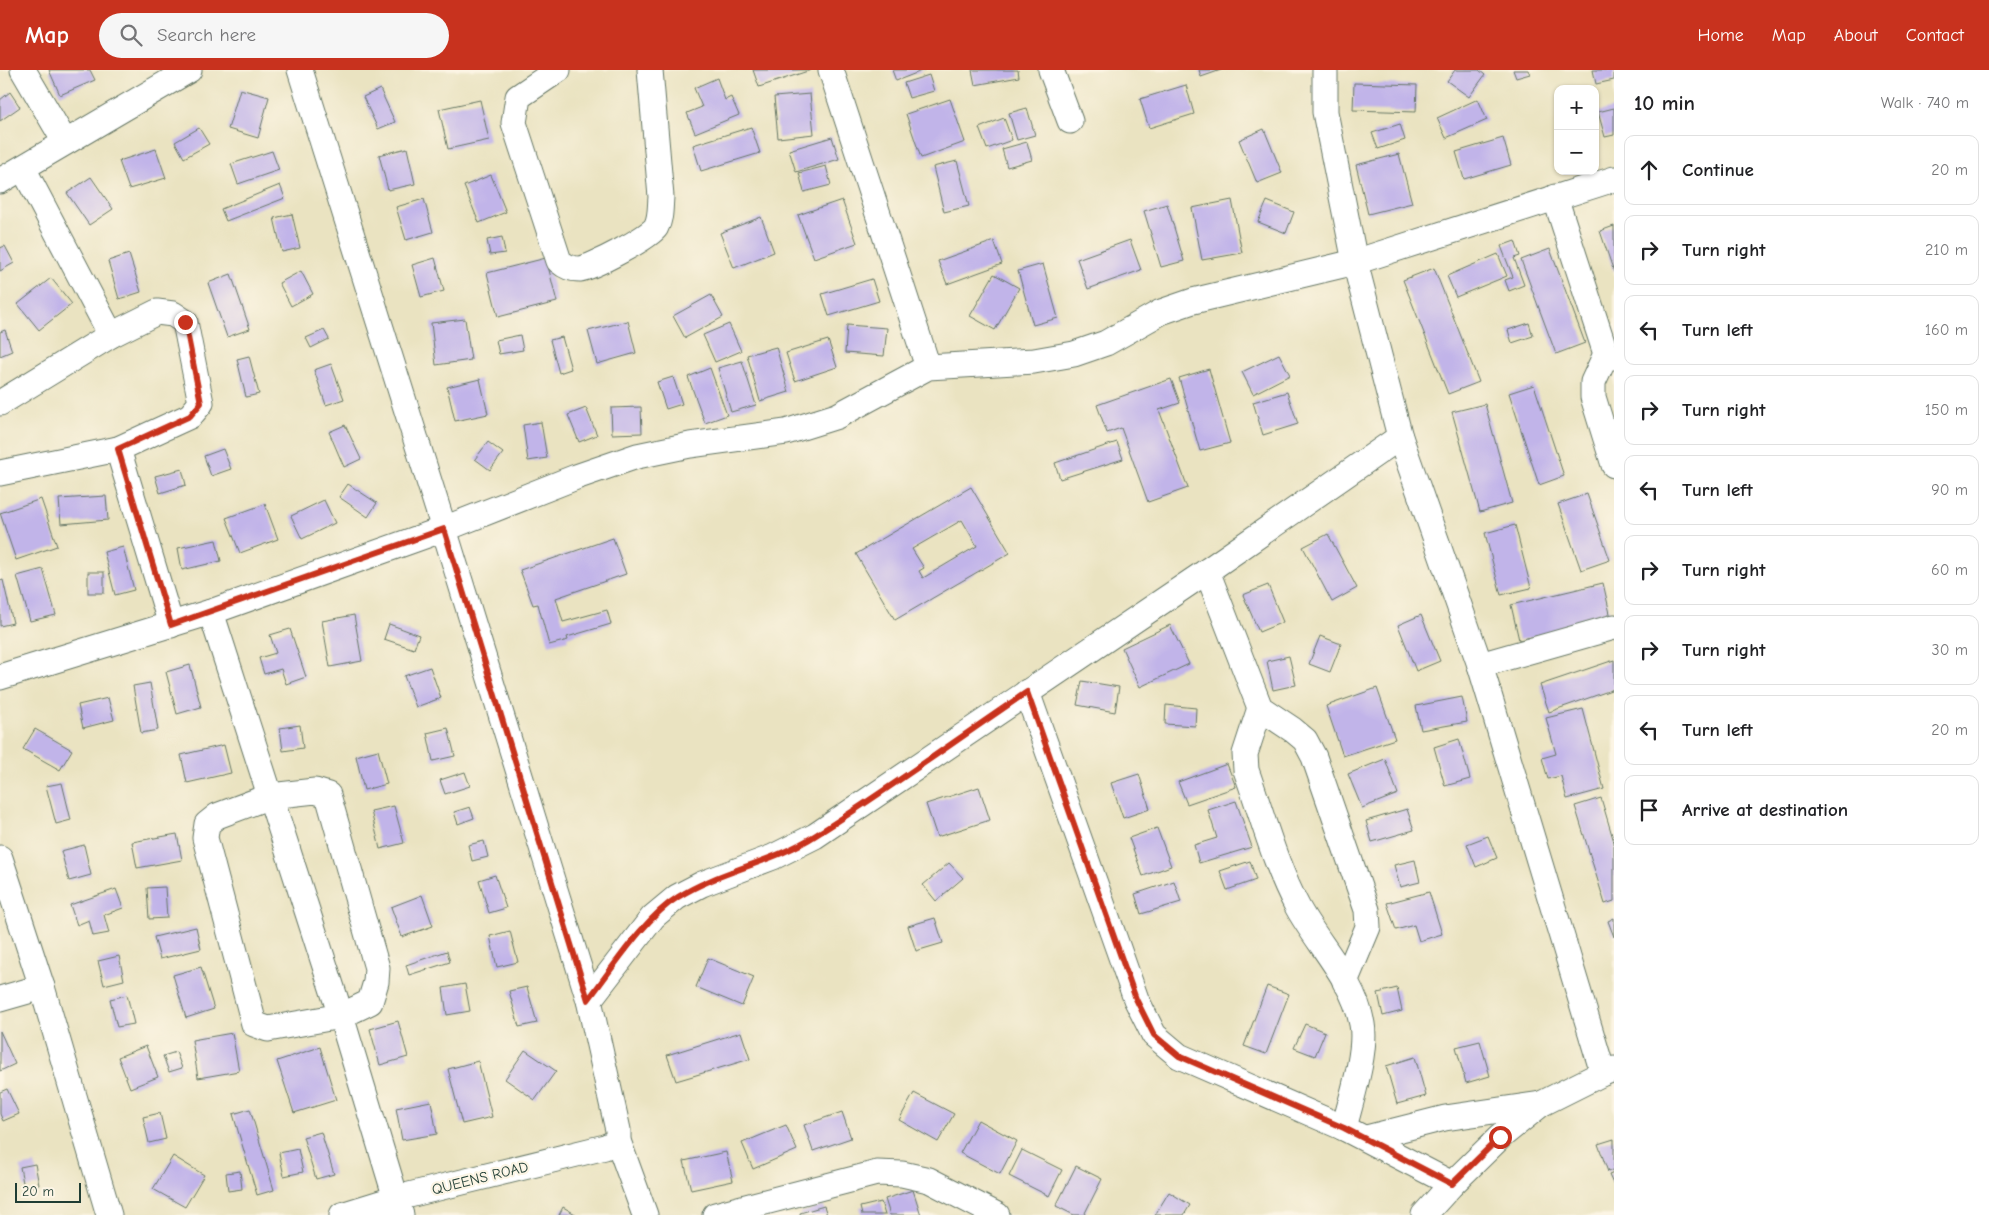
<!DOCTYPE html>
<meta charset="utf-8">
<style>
:root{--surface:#fff;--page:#f6f6f6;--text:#202124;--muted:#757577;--line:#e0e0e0;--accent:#c8321e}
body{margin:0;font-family:"Comic Neue",sans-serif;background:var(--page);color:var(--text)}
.controls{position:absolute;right:15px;top:15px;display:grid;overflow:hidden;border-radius:10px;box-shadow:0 1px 4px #0004}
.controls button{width:45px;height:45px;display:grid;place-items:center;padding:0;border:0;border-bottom:1px solid var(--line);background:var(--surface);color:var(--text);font:25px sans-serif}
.scale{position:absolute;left:15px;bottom:12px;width:66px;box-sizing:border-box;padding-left:5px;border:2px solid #1f3d34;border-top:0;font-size:14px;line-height:18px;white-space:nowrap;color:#1f3d34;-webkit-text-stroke:4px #fcf5e5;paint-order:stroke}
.stop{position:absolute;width:15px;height:15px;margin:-11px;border:4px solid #c8321e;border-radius:50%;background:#fff}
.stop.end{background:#c8321e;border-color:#fff;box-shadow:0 1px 5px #0008}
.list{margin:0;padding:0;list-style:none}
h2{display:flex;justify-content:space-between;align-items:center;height:65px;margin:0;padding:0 20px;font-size:21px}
h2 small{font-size:16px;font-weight:400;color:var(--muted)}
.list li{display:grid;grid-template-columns:32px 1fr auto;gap:15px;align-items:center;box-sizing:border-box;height:70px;margin:0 10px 10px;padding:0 10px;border:1px solid var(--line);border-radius:10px}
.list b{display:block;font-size:19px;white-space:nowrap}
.list em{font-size:16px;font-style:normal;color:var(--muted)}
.icon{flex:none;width:28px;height:28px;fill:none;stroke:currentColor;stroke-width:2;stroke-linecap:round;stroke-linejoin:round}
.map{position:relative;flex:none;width:1614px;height:1145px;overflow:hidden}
header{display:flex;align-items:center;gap:30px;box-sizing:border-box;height:70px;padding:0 25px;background:var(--accent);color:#fff}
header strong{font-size:24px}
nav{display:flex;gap:28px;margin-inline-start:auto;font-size:18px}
.search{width:350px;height:45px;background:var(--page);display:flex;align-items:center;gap:12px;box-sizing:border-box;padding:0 18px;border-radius:28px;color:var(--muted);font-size:19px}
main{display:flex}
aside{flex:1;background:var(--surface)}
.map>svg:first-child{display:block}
</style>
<header>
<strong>Map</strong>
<div class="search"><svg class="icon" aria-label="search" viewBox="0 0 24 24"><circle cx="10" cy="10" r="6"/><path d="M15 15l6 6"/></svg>Search here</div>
<nav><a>Home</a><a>Map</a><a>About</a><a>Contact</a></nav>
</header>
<main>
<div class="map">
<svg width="1614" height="1145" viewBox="0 0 1614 1145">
<rect width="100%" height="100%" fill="#fcf5e5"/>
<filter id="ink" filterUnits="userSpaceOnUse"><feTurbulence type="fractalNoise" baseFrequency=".02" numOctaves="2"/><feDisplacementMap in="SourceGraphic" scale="10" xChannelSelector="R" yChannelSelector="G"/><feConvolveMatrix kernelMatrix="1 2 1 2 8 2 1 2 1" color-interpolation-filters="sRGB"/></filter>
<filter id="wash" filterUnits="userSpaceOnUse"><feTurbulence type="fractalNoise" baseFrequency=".0096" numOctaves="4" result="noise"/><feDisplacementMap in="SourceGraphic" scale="20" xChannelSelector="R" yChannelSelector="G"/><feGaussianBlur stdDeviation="1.12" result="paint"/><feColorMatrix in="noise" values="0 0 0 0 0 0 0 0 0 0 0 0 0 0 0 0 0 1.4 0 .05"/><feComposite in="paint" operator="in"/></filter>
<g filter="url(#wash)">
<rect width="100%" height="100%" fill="#eae3c1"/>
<g id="blocks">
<g fill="#c1b4e9" fill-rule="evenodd">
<polygon points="49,0 90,0 95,10 60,25"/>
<polygon points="753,0 811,0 759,17"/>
<polygon points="892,0 924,0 896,11"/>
<polygon points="972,0 1018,0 1019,7 975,15"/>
<polygon points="1199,0 1221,0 1201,7"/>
<polygon points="1455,0 1479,0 1485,5 1469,27 1447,11"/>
<polygon points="1513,0 1528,0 1530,4 1516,8"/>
<polygon points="1593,0 1614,0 1614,10 1596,14"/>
<polygon points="929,5 934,21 909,28 904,13"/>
<polygon points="717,8 725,30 731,27 739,45 695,63 687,43 702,37 694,18"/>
<polygon points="1354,13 1417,15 1416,42 1353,40"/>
<polygon points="1186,15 1194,44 1149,58 1140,29"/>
<polygon points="240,19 269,27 258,68 228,59"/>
<polygon points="380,19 395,52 378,59 363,27"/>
<polygon points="10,22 20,37 0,51 0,30"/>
<polygon points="810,24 814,64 778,68 774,27"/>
<polygon points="950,29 965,72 921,88 906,44"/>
<polygon points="1478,29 1487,50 1446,68 1437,48"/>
<polygon points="480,30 489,70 448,79 439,39"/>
<polygon points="1027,38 1035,65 1017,70 1009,43"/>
<polygon points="1614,38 1614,65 1605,67 1598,42"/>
<polygon points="1004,48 1012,70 987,79 979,58"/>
<polygon points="1400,54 1405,70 1378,79 1372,63"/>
<polygon points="751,57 760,83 701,101 693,75"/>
<polygon points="199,58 209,74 184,88 175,72"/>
<polygon points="1264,59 1282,103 1257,113 1239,70"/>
<polygon points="832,67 839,89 796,102 789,80"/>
<polygon points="1503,68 1511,95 1464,109 1456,82"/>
<polygon points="1027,72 1032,90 1007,97 1002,79"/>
<polygon points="407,78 415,114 388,120 379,85"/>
<polygon points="156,79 166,108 129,119 119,91"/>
<polygon points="272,81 279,100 238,114 231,94"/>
<polygon points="1399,84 1412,133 1368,144 1356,95"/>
<polygon points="957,91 969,136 944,142 933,97"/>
<polygon points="826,96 831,115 804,122 799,103"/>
<polygon points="491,105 506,142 479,153 464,116"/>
<polygon points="91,107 113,139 89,155 67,123"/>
<polygon points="280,115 285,128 226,151 221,139"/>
<polygon points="424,129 433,162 406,170 396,137"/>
<polygon points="842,130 857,173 814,188 798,145"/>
<polygon points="1232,130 1242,183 1202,190 1192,138"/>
<polygon points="1267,131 1294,142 1286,163 1258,152"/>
<polygon points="1167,134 1184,191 1161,197 1144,141"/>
<polygon points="292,144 300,178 282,182 274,148"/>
<polygon points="761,147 774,182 734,198 720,163"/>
<polygon points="1614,156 1614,202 1600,161"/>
<polygon points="502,167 505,183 490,185 487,170"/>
<polygon points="1130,170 1141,200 1088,219 1077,189"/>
<polygon points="994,171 1002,194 947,214 938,191"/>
<polygon points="1515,171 1520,186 1514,188 1524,215 1509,221 1505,210 1513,207 1501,176"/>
<polygon points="5,176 14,193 0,201 0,178"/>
<polygon points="1550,179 1585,273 1556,284 1521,190"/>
<polygon points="129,184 141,222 119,229 108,191"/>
<polygon points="1498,184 1507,206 1456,227 1447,206"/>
<polygon points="435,188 444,221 421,227 412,195"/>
<polygon points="546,188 557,232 498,247 487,203"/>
<polygon points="1043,194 1058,248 1033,255 1018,201"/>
<polygon points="1434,198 1479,312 1448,324 1403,210"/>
<polygon points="301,201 313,224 291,236 279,213"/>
<polygon points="231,204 250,259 227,267 208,213"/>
<polygon points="994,204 1019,218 995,260 970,246"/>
<polygon points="51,208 72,234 39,260 18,234"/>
<polygon points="872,209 879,231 829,246 822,224"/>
<polygon points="711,225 723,247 685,268 673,246"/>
<polygon points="465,249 471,290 436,295 431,253"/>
<polygon points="628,251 636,283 597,294 588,261"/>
<polygon points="1529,253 1533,266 1512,273 1508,260"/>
<polygon points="729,254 741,281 715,292 703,265"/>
<polygon points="847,255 887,258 884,286 845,283"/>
<polygon points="5,260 12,281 0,286 0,262"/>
<polygon points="324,260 329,269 311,278 306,268"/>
<polygon points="520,265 523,280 499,284 496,270"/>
<polygon points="562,267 571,299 559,303 550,270"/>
<polygon points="828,270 837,297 795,311 786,283"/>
<polygon points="776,277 789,322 760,331 747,285"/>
<polygon points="1279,284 1290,305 1253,324 1242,302"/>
<polygon points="249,286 259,324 246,327 237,289"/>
<polygon points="742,291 756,335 731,342 718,298"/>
<polygon points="331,294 344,329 326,335 314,300"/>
<polygon points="710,298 727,345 705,353 688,307"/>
<polygon points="1209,299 1230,373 1200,381 1179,308"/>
<polygon points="673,307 682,334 666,339 657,312"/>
<polygon points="480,309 488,344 455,351 447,317"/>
<polygon points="1171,309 1180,333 1159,340 1188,418 1148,432 1121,358 1107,363 1097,335"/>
<polygon points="1534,315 1564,406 1539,415 1509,323"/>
<polygon points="1287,322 1298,354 1263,365 1253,332"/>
<polygon points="1485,334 1512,433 1480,442 1452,342"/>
<polygon points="641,337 642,363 612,364 611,338"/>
<polygon points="586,338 597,365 579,372 568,345"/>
<polygon points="541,352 547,388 528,391 523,355"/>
<polygon points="345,355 361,389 344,397 329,362"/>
<polygon points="488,372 503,383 490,400 475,389"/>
<polygon points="1117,372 1123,389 1060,409 1055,393"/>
<polygon points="223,379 231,399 211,406 204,386"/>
<polygon points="182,399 186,415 160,423 155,406"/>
<polygon points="348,414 377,433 368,447 339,427"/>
<path d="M971 417 1010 483 895 550 856 484ZM962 450 977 476 923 508 919 501 924 498 912 479Z"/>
<polygon points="1587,424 1610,490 1581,500 1558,434"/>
<polygon points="106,426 108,450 61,454 59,429"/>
<polygon points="41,429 57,476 16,490 0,443"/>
<polygon points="324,430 335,453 302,469 291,446"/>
<polygon points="265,434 278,469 240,483 226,448"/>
<polygon points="1515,455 1531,518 1501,525 1485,463"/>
<polygon points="1328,464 1357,518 1332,532 1303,477"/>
<polygon points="613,468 626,504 556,528 563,552 607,540 611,554 567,567 568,570 549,575 538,534 533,535 520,500"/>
<polygon points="216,470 221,491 182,500 178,478"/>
<polygon points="123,477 134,520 115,525 104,482"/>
<polygon points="43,499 56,545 30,551 17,506"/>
<rect x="88" y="502" width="16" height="21"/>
<polygon points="3,510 13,553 0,556 0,511"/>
<polygon points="1603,513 1611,548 1519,570 1511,535"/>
<polygon points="1268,515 1283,552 1259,562 1243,525"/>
<polygon points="354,545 362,591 330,597 322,551"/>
<polygon points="1421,545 1440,591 1416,601 1398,555"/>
<polygon points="389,554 419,565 414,579 384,569"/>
<polygon points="1170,555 1189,594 1140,617 1122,578"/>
<polygon points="290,559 306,607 286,614 281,599 264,604 259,588 276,583 270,565"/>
<polygon points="1320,566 1341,574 1330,602 1309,594"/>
<polygon points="1289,586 1296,615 1273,620 1267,591"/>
<polygon points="1614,590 1614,619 1549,642 1540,615"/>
<polygon points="190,595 201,637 177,644 166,602"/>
<polygon points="430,597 441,628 416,637 404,606"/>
<polygon points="1082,611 1119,617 1115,642 1077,635"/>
<polygon points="150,613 158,660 141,663 133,616"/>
<polygon points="1377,618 1395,669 1343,686 1326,636"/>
<polygon points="1462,627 1467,652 1421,660 1416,636"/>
<polygon points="108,628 114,650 83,658 78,635"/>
<polygon points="1166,635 1196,638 1195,656 1165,654"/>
<polygon points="1583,639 1604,719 1567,729 1561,706 1548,709 1542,688 1556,684 1546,648"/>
<polygon points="300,655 303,678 283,681 280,658"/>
<polygon points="448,658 455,686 433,691 427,663"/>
<polygon points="35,659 72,680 60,700 23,679"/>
<polygon points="1459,669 1470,709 1445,716 1434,677"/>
<polygon points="224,675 231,703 187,713 181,685"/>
<polygon points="378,680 387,714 364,720 356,686"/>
<polygon points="1385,689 1398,724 1362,738 1348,704"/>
<polygon points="1227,694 1236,717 1187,734 1178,712"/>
<polygon points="465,702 470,716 445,724 440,710"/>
<polygon points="1139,704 1150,739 1123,748 1111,713"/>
<polygon points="62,713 71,750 56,754 46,716"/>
<polygon points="979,717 990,750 937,767 926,734"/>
<polygon points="1601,728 1614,772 1614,831 1605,834 1575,736"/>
<polygon points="1236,731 1252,777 1199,793 1194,775 1217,768 1208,740"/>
<polygon points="394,736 404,773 380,779 371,741"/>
<polygon points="470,737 474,748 458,754 454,742"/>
<polygon points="1407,739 1414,760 1372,772 1366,751"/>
<polygon points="1157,758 1171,796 1143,806 1129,768"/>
<polygon points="177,764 182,790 137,798 132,772"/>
<polygon points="1488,766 1497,788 1476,797 1467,774"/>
<polygon points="484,771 488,787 472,791 468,775"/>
<polygon points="84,775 91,805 69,811 61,781"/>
<polygon points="1415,790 1420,812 1400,817 1394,795"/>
<polygon points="1250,791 1256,810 1227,820 1220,801"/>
<polygon points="949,793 963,808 936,831 923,815"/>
<polygon points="495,805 506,838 489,843 479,810"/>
<polygon points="1174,811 1181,832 1141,844 1135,824"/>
<polygon points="165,817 167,848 149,849 147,818"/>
<polygon points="116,819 123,838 104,845 109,863 93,866 89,850 77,855 70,835"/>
<polygon points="1429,822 1442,864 1419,871 1414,855 1396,860 1387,833"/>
<polygon points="422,825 433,856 402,867 391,837"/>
<polygon points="935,848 943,873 916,881 908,856"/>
<polygon points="1614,848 1614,867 1608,851"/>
<polygon points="196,857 201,879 160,889 154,867"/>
<polygon points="510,861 518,892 497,897 490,866"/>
<polygon points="447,881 450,892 409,905 406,895"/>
<polygon points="119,886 124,910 104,915 98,891"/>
<polygon points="708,888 754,907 742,936 696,917"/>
<polygon points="201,897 214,939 186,948 173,905"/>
<polygon points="465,914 470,941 447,945 443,918"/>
<polygon points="1267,916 1289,924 1266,984 1244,976"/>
<polygon points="527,917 537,953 519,957 509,921"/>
<polygon points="1397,918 1402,941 1383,946 1378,923"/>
<polygon points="127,925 134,954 117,957 110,929"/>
<polygon points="398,951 408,987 380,995 370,959"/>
<polygon points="1305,954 1325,962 1315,986 1294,978"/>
<polygon points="0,961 15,994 0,1001"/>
<polygon points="741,962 750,989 676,1011 667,985"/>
<polygon points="232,963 239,1001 198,1008 192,970"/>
<polygon points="1480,971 1490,1006 1466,1013 1456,977"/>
<polygon points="146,976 158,1007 130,1018 118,987"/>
<polygon points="320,977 336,1030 294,1043 277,991"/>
<polygon points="525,980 556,1001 535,1030 505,1009"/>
<polygon points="176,982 182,998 169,1002 163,986"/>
<polygon points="1415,987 1426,1026 1397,1034 1386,996"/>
<polygon points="478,991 492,1047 462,1054 448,999"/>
<polygon points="7,1019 19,1044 3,1051 0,1044 0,1022"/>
<polygon points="914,1023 954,1044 938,1072 899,1050"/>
<polygon points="431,1031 437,1064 402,1070 396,1038"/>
<polygon points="250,1039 274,1120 257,1125 233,1044"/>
<polygon points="842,1042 851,1068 813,1081 804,1055"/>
<polygon points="160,1043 166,1069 149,1073 143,1047"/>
<polygon points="978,1050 1017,1071 1000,1104 960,1083"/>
<polygon points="786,1055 797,1080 753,1099 742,1073"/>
<polygon points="321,1062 334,1104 316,1109 303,1067"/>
<polygon points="1614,1069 1614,1099 1608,1102 1598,1074"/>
<polygon points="298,1079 303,1102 284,1106 279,1083"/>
<polygon points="1022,1080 1062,1100 1049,1126 1009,1106"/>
<polygon points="726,1082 733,1111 691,1120 684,1091"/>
<polygon points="173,1086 204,1105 185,1137 153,1119"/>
<polygon points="35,1094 39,1115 24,1118 20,1097"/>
<polygon points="1076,1096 1102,1109 1084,1145 1074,1145 1056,1136"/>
<polygon points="240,1101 242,1119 228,1121 226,1103"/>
<polygon points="1614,1103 1614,1116 1609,1105"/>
<polygon points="913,1120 921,1145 890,1145 885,1129"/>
<polygon points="1169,1122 1190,1135 1184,1145 1155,1145"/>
<polygon points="881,1132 885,1145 862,1145 860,1137"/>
<polygon points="824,1136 827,1145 800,1145 800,1143"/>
<polygon points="563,1137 577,1145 559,1145"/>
</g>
</g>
</g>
<g filter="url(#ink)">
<use href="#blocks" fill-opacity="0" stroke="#667765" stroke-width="1"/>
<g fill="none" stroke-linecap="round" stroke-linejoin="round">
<defs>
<g id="minor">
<polyline points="23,0 65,72"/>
<polyline points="300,0 444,459 589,930 618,1060 618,1071 645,1145"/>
<path d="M558 0 518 27 514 53 559 191C566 197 571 199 580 199 591 198 650 167 656 157 661 148 660 138 661 127L650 0"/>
<polyline points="831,0 928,297"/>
<polyline points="1051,0 1070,51"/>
<polyline points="1325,0 1325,42 1355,192 1400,367 1480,595 1603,1003"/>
<polyline points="23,98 111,265"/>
<polyline points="0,111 189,0"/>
<polyline points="1555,127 1606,284"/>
<polyline points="1614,287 1606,284 1593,312 1593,327 1614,395"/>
<polyline points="0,333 111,265 157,242 173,244 185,252 201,333 190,346 118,379 0,403"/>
<polyline points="118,379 171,555"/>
<polyline points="1207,501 1260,638 1293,660 1305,670 1314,687 1367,840 1368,857 1345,912"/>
<polyline points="211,542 341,946 401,1145"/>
<polyline points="1480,595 1614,557"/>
<polyline points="0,607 211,542 444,459 576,407 637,386 690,375 786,362 837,346 928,297 1034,291 1074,284 1106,273 1161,242 1193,231 1355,192 1614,109"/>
<polyline points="1027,622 1136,929 1154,965 1179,986 1344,1058 1452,1114"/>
<path d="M1260 638 1245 684 1246 700C1262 745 1275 795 1298 838 1319 876 1354 910 1362 954 1367 981 1351 1030 1344 1058"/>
<polygon points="315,721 328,725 377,898 376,912 370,932 341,946 268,959 254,954 205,768 207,754 217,746 270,726"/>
<polyline points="0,788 42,917 109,1145"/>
<polyline points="0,929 42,917"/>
<polyline points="589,930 653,847 677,827 702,814 773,787 815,766 1207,501 1400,367"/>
<polyline points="1366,1068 1445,1048 1541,1034"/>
<polyline points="342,1145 397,1128 605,1077 618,1071"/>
<polyline points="715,1145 877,1103 902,1104 929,1110 997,1145"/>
<polyline points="1424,1145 1452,1114 1500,1067 1541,1034 1603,1003 1614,999"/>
</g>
</defs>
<use href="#minor" stroke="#667765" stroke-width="27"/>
<use href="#minor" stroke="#fff" stroke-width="25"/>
</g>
</g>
<g fill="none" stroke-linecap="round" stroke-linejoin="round" filter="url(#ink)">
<path stroke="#c8321e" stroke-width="6" d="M185 252 201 333 190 346 118 379 171 555 444 459 588 930C613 898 644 848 678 827 721 800 773 793 816 765 888 720 957 669 1027 622L1136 929 1154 965 1179 986 1344 1058 1452 1114 1500 1067"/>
</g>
<g text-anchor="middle" stroke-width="4.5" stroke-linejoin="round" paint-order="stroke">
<g font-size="15" fill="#1f3d34" stroke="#fcf5e5">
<text transform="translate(480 1108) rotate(-14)" y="5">QUEENS ROAD</text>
</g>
</g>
</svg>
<div class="controls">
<button>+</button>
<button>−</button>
</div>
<div class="scale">20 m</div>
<div class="stop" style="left:1500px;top:1067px"></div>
<div class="stop end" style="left:185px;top:252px"></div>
</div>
<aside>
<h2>10 min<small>Walk · 740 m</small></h2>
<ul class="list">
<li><svg class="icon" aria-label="ahead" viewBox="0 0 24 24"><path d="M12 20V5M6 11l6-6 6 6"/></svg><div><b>Continue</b></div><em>20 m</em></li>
<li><svg class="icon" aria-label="right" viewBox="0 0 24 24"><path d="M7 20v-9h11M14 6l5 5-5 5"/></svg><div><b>Turn right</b></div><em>210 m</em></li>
<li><svg class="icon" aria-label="left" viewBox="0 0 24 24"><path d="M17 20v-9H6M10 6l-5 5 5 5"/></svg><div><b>Turn left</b></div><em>160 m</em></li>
<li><svg class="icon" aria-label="right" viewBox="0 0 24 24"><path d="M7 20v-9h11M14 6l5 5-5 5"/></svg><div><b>Turn right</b></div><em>150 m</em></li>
<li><svg class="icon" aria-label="left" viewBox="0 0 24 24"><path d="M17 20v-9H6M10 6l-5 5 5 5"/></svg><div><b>Turn left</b></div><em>90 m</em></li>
<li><svg class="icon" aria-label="right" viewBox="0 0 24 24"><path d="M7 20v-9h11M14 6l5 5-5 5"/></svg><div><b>Turn right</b></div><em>60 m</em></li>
<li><svg class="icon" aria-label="right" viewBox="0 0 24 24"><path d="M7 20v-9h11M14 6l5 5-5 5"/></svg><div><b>Turn right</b></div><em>30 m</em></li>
<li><svg class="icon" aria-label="left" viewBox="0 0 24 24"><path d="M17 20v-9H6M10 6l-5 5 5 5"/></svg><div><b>Turn left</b></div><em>20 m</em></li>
<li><svg class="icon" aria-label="arrive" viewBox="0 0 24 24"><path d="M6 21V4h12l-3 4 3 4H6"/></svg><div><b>Arrive at destination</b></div></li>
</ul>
</aside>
</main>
